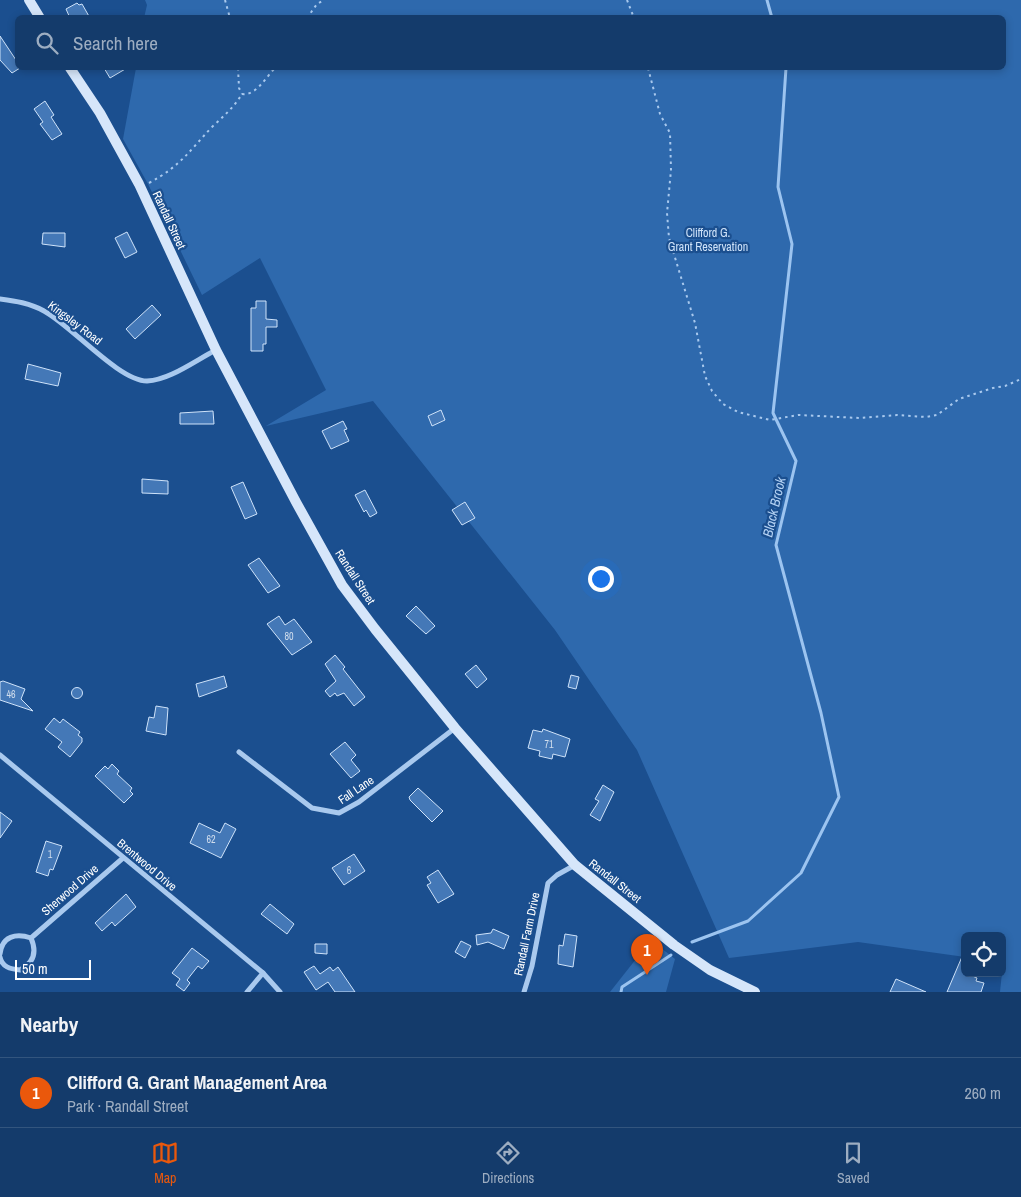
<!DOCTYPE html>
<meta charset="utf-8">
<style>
:root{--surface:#143b6b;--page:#214673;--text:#f1f3f6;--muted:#9dadc1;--line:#33557e;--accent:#ea580c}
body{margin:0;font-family:"Archivo Narrow",sans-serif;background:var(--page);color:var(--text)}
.controls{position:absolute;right:15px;bottom:15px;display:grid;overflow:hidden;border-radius:8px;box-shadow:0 2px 8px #0003}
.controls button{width:45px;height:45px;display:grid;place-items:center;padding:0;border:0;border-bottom:1px solid var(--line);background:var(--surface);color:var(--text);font:25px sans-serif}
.scale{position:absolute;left:15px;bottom:12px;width:76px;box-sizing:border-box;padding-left:5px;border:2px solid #fff;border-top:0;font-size:14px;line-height:18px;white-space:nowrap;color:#fff;-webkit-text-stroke:4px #1b4f8f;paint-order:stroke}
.you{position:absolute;left:600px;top:578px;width:18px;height:18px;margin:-12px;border:4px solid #fff;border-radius:50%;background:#1a73e8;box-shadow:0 0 0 8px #1a73e833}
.badge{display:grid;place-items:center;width:32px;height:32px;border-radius:50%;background:var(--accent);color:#fff;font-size:16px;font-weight:700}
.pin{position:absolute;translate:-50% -41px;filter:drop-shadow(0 1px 2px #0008)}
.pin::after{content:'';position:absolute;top:26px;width:18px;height:15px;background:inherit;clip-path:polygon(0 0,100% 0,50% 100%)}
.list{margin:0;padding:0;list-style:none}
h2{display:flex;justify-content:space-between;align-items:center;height:65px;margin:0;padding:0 20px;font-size:21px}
h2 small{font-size:16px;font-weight:400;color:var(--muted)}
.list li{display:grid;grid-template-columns:32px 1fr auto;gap:15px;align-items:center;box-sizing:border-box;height:70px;padding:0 20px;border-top:1px solid var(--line)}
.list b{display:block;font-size:19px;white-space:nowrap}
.list p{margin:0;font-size:16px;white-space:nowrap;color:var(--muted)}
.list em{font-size:16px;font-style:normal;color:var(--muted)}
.icon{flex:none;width:28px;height:28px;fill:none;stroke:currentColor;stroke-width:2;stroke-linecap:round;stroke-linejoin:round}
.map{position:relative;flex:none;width:1021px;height:992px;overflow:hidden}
.search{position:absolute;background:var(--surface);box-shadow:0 2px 8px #0003;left:15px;right:15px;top:15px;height:55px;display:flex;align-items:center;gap:12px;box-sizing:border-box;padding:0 18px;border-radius:8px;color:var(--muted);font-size:19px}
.sheet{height:135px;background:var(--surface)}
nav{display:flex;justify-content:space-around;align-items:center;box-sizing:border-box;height:70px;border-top:1px solid var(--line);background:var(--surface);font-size:14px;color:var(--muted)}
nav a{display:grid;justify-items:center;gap:2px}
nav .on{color:var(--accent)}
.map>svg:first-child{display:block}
</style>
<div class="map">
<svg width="1021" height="992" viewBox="0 0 1021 992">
<rect width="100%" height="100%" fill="#1b4f8f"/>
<g fill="#2e69ad">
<polygon points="145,0 1021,0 1021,992 1000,992 1003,963 1002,936 965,936 965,957 858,942 729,958 637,750 555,630 373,401 266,426 326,390 260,258 202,295 148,184 123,139 136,68 1004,68 1004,18 144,18 147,5"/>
<polygon points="651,940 675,959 666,992 610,992"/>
</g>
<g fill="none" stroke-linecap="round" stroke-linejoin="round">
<g stroke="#9cc4f0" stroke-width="3">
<polyline points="767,0 772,18"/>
<polyline points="692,942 748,921 801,873 839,797 821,713 776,545 796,461 773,413 792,244 778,187 786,68"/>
<polyline points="621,992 622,987 671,955"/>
</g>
</g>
<g fill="#4478b7" stroke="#cfe3fa">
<polygon points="77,3 79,5 82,4 90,18 70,18 66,9"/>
<polygon points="0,36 18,63 18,68 20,68 12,73 0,60"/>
<polygon points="104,68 127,68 110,78"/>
<polygon points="45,101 54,115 51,117 62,134 52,140 40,124 43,122 34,109"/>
<polygon points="127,232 137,252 125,258 115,238"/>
<polygon points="43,233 65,233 65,247 42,244"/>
<polygon points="256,301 266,301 266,319 277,320 277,327 266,327 266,344 263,344 263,351 251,351 251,308 256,308"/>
<polygon points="152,305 161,315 135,339 126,329"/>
<polygon points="28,364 61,373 58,386 25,379"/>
<polygon points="441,410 445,420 432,426 428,416"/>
<polygon points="213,411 214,424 180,424 180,413"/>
<polygon points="343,421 347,429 344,430 349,441 331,449 322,431"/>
<polygon points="142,479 168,481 168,494 142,493"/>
<polygon points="243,482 257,514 245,519 231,487"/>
<polygon points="365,490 377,513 370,517 366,510 364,512 355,495"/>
<polygon points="465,502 475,518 462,525 452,510"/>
<polygon points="259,558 280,586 268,593 248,565"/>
<polygon points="416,606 435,626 426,634 406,616"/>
<polygon points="279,616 285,625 294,619 312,642 292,655 267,624"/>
<polygon points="335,655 345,667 343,669 365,697 354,706 344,693 337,696 335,693 330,697 325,691 336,681 325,664"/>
<polygon points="476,665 487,679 477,688 465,674"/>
<polygon points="571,675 579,677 576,689 568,687"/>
<polygon points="224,676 227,687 199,697 196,684"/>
<polygon points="3,681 25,689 21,699 33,711 0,700 0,682"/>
<circle cx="77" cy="693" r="5.5"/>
<polygon points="156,706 168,708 166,735 146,731 149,717 154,718"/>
<polygon points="54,718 60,723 63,719 80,732 78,735 82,738 82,742 70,757 58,747 62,742 45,729"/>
<polygon points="543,729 570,739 565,757 553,754 552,759 539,756 540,751 528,748 533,730 542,732"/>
<polygon points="345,742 356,755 351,760 360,771 351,778 330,754"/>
<polygon points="112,764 119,771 117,774 132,788 130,791 133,794 124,803 95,776 105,766 108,769"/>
<polygon points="603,785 614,792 600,821 590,815 599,801 595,799"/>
<polygon points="418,788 443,811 432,822 410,800 409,797"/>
<polygon points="0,812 12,821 0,838"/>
<polygon points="199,823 220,833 225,823 236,829 221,858 190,843"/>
<polygon points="46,841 62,846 53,870 50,869 48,876 36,872"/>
<polygon points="354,854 365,871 344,885 332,868"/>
<polygon points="438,870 454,894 438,903 427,885 431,883 427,877"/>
<polygon points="126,894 136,907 115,926 112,922 102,931 95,923"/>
<polygon points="270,904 294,924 287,934 261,914"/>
<polygon points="493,929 509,936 504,949 488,942 477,945 476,935 491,933"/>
<polygon points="565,934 577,936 573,967 558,964 559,945 563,946"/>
<polygon points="461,941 471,946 465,958 455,952"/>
<polygon points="315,944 327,944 327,954 315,953"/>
<polygon points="192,948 209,961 202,969 198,966 187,980 190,983 184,991 176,985 180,979 172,973"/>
<polygon points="964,952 965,973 977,978 976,981 984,983 981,992 947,992"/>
<polygon points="314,966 320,974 330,967 333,971 338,967 355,992 335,992 328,982 316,990 304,972"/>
<polygon points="896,979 926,992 890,992"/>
</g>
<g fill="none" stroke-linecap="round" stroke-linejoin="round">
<g stroke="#a9c9ee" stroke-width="2" stroke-dasharray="2.5 4" stroke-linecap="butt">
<polyline points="225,0 230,18"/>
<polyline points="627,0 634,18"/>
<polyline points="307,18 317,4 324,0"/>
<polyline points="238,68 239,88 242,94"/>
<polyline points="648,68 660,114 670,133 671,170 667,213 669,238 695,323 705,376 712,391 723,404 738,412 770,420 798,415 860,418 897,415 926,417 937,415 959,399 993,388 1005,386 1021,379"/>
<path d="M242 94C256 96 266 77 275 68"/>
<path d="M149 183C182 165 189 151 213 126 224 116 234 107 242 94"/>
</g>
<g stroke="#a9c9ee" stroke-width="5">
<path d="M0 299C15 301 30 303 44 311 72 326 119 381 147 381 170 380 196 360 216 350"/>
<polyline points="239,752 312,808 339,813 359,802 455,728"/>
<polyline points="0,755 263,973 280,992"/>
<polyline points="31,938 123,858"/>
<path d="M0 954C2 936 16 933 31 938 37 952 34 963 20 970 10 969 2 967 0 957"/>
<polyline points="247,992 263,973"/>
<polyline points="524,992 532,966 548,883 557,875 575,865"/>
</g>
<g stroke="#d6e6fa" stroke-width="10">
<polyline points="29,0 40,18"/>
<polyline points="70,68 100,113 139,184 216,350 296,502 342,585 375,629 455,728 575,865 674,945 710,970 755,992"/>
</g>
</g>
<g text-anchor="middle" stroke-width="4.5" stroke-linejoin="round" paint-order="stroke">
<g font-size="10" fill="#d0dded">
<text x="289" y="640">80</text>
<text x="11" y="698">46</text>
<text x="549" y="748">71</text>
<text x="211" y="843">62</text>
<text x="50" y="858">1</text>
<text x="349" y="874">6</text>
</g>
<g font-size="12" fill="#fff" stroke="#1b4f8f">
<text transform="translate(169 220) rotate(65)" y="4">Randall Street</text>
<text transform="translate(75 323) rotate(37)" y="4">Kingsley Road</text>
<text transform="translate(355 577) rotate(57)" y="4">Randall Street</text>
<text transform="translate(356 790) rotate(-34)" y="4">Fall Lane</text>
<text transform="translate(147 865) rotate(40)" y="4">Brentwood Drive</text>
<text transform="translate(615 881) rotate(38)" y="4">Randall Street</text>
<text transform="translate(70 890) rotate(-41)" y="4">Sherwood Drive</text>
<text transform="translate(527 934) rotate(-78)" y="4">Randall Farm Drive</text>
</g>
<g font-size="12" fill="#cfe3fa" stroke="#1b4f8f">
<text x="708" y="237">Clifford G.<tspan x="708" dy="14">Grant Reservation</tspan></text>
</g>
<g font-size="14" font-style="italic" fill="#b5d3f5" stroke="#1b4f8f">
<text transform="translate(774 507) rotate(-77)" y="5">Black Brook</text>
</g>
</g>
</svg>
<div class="controls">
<button><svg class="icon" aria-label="locate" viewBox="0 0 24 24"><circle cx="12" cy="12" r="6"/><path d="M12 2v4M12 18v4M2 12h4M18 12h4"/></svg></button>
</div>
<div class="scale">50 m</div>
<div class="you"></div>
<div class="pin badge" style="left:647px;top:975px">1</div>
<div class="search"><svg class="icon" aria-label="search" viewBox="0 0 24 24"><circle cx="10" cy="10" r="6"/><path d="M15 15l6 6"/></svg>Search here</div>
</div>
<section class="sheet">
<h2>Nearby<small></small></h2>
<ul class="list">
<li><span class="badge">1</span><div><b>Clifford G. Grant Management Area</b><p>Park · Randall Street</p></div><em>260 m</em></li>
</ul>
</section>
<nav>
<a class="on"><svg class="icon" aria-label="map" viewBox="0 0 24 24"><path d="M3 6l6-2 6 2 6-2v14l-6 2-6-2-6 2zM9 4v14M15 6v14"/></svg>Map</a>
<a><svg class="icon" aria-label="directions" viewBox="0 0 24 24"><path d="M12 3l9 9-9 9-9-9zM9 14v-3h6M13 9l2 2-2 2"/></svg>Directions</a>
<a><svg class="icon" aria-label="saved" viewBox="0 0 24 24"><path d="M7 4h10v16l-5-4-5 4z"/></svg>Saved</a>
</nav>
